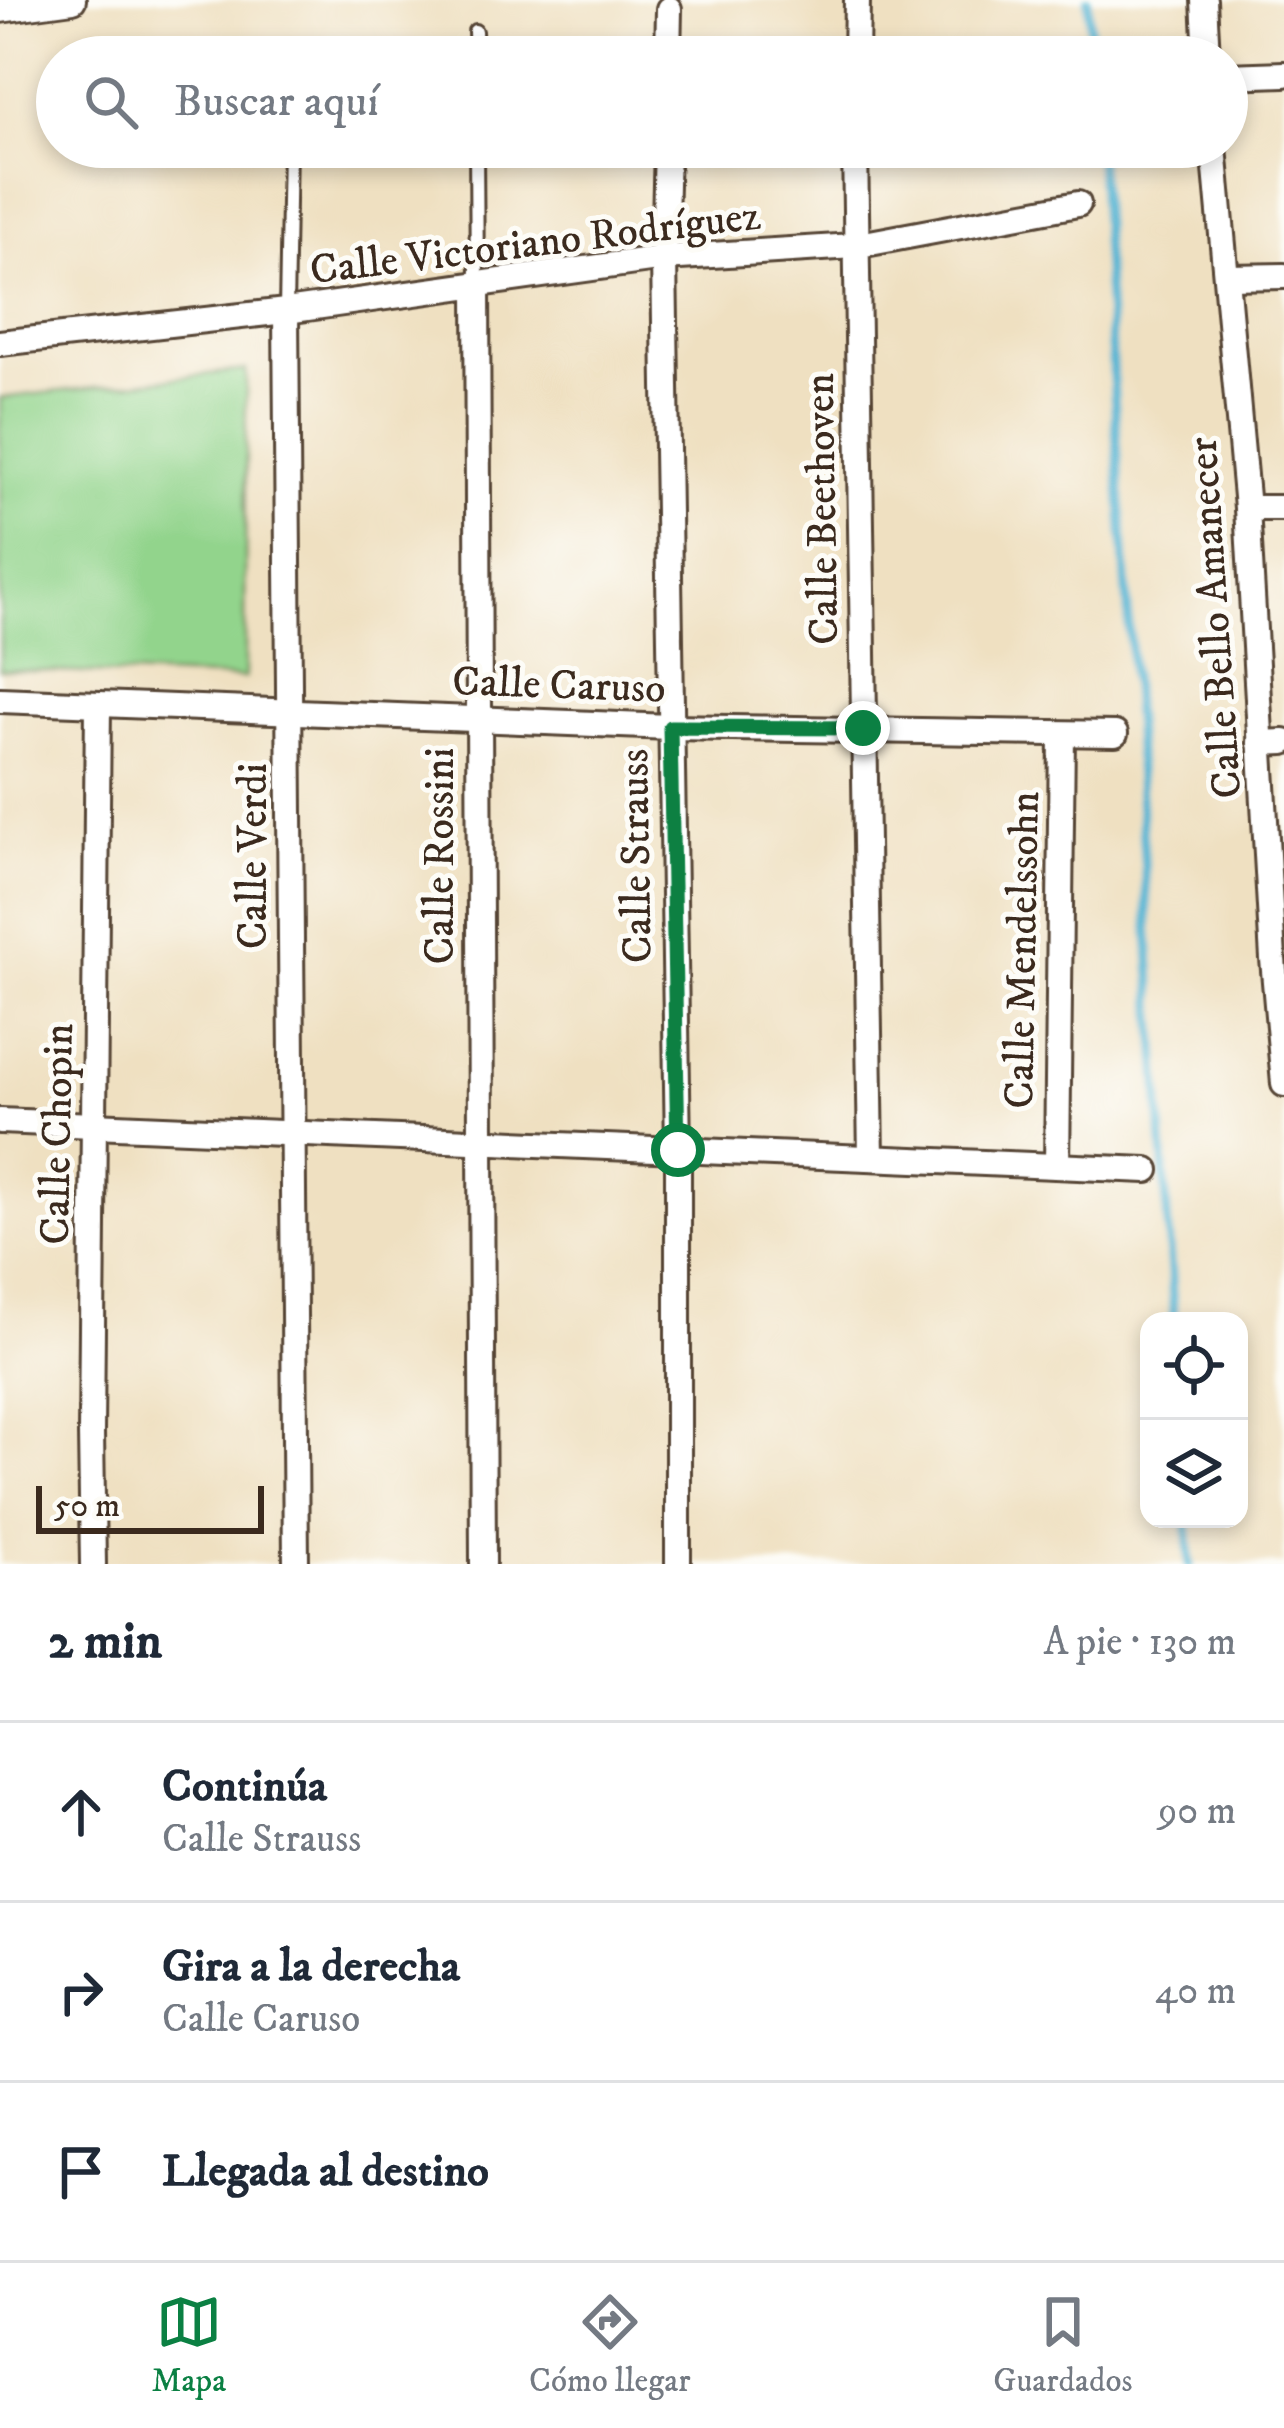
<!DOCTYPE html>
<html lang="es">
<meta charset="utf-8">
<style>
:root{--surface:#fff;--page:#f6f6f7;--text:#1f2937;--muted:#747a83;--line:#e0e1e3;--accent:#0b8043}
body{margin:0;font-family:"IM FELL DW Pica",serif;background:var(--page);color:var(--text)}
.controls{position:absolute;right:36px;bottom:36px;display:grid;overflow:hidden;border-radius:24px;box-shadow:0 6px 18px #0003}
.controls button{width:108px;height:108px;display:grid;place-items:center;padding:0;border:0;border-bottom:3px solid var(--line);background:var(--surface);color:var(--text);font:60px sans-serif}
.scale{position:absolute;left:36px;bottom:30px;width:228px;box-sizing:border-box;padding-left:12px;border:6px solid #3b2a1e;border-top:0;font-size:33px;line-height:42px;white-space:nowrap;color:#3b2a1e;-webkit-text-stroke:9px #fdfcf7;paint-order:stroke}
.stop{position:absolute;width:36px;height:36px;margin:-27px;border:9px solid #0b8043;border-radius:50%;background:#fff}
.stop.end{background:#0b8043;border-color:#fff;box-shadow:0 3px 12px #0008}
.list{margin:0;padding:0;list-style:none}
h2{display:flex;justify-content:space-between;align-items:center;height:156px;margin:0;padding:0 48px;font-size:51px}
h2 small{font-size:39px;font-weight:400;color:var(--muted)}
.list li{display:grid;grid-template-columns:78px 1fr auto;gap:36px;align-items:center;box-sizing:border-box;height:180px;padding:0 48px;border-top:3px solid var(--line)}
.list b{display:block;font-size:45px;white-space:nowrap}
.list p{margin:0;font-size:39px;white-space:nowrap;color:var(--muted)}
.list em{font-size:39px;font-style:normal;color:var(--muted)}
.icon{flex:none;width:66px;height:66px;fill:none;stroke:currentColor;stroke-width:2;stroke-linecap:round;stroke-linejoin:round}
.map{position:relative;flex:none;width:1284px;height:1564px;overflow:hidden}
.search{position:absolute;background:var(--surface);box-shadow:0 6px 18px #0003;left:36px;right:36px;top:36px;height:132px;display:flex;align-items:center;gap:30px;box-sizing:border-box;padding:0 42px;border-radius:66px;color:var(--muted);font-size:45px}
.sheet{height:696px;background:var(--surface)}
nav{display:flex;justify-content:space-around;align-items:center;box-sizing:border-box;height:168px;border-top:3px solid var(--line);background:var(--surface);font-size:33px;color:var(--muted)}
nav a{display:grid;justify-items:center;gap:6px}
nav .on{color:var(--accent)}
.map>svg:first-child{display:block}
</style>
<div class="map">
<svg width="1284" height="1564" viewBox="0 0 1284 1564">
<rect width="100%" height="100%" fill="#fdfcf7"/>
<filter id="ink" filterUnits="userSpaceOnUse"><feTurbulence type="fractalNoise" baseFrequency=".00833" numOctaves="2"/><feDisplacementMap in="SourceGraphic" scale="24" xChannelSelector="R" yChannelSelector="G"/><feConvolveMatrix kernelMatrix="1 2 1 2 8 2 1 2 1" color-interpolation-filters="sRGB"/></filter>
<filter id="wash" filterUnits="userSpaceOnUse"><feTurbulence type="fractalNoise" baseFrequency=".004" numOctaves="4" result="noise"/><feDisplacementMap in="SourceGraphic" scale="48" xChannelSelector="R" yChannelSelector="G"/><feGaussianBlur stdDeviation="2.7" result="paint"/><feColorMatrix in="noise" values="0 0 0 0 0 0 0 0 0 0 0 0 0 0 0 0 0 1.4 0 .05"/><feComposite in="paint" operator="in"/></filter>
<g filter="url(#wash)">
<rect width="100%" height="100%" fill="#efe0c1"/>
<polygon fill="#92d48c" stroke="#667f55" stroke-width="3" points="246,370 245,678 0,670 0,398"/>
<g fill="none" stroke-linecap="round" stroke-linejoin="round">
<g stroke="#53b3d2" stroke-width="9">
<polyline points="1088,0 1092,57"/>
<polyline points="1098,147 1174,1321"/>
<polyline points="1187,1519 1190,1564"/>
</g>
</g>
</g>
<g filter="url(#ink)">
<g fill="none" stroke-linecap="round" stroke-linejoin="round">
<defs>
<g id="lane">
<polyline points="475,31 476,57"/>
<polyline points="476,147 477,283"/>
<polyline points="286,311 289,147"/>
</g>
<g id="street">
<polyline points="1204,0 1207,57"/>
<polyline points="0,10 73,0"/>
<polyline points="668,57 669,9"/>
<polyline points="856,57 857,0"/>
<polyline points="1227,76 1284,74"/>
<polyline points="667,147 664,258 678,1150 678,1564"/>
<polyline points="855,147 871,1158"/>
<polyline points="1214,147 1247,508 1273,959 1284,1084"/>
<polyline points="1228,277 1284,276"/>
<polyline points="477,283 483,1564"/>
<polyline points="286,311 296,1564"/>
<polyline points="0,343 286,311 664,258 854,246 1078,204"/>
<polyline points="1247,508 1284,508"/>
<polyline points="0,700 670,727 1115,734"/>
<polyline points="1260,743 1284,742"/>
<polyline points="0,1121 1147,1170"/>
<polyline points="1057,1166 1062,734"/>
<polyline points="93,1564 91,1433 98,704"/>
</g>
</defs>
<use href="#lane" stroke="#564536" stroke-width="18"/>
<use href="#street" stroke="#564536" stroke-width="30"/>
<use href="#lane" stroke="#fff" stroke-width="12"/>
<use href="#street" stroke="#fff" stroke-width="24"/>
</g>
</g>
<g fill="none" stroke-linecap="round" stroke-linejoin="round" filter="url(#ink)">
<polyline stroke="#0b8043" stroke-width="15" points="678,1150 670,727 863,728"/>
</g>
<g text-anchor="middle" stroke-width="10" stroke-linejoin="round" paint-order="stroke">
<g font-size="42" fill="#3b2a1e" stroke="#fdfcf7">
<text transform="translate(535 241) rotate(-7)" y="15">Calle Victoriano Rodríguez</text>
<text transform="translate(820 509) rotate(-91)" y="15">Calle Beethoven</text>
<text transform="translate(1213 618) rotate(-94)" y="15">Calle Bello Amanecer</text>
<text transform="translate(559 683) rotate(2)" y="15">Calle Caruso</text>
<text transform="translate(251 856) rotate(-90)" y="15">Calle Verdi</text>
<text transform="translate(438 856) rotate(-90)" y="15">Calle Rossini</text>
<text transform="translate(634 856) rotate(-91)" y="15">Calle Strauss</text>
<text transform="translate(1020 950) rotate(-89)" y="15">Calle Mendelssohn</text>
<text transform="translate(55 1134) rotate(-89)" y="15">Calle Chopin</text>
</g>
</g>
</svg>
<div class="controls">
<button><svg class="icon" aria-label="locate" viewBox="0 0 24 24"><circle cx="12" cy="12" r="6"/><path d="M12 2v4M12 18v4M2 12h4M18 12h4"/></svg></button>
<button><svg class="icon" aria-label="layers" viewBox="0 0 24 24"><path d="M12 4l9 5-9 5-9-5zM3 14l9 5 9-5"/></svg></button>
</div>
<div class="scale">50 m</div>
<div class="stop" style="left:678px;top:1150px"></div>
<div class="stop end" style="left:863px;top:728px"></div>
<div class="search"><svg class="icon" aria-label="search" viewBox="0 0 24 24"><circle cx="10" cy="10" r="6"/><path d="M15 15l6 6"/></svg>Buscar aquí</div>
</div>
<section class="sheet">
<h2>2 min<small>A pie · 130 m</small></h2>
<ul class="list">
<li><svg class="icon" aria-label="ahead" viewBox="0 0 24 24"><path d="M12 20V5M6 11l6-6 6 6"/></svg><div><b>Continúa</b><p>Calle Strauss</p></div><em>90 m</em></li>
<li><svg class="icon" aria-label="right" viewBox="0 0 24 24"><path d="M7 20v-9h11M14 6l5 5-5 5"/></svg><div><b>Gira a la derecha</b><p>Calle Caruso</p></div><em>40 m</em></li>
<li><svg class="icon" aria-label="arrive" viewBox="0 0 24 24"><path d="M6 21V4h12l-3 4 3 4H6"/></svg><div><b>Llegada al destino</b></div></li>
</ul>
</section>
<nav>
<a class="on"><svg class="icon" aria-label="map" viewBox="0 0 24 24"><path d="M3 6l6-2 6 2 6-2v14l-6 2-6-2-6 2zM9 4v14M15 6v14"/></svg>Mapa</a>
<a><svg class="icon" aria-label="directions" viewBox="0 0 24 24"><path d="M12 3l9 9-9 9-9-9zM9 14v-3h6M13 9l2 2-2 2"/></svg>Cómo llegar</a>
<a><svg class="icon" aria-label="saved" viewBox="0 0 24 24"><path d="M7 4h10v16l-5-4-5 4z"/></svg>Guardados</a>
</nav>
